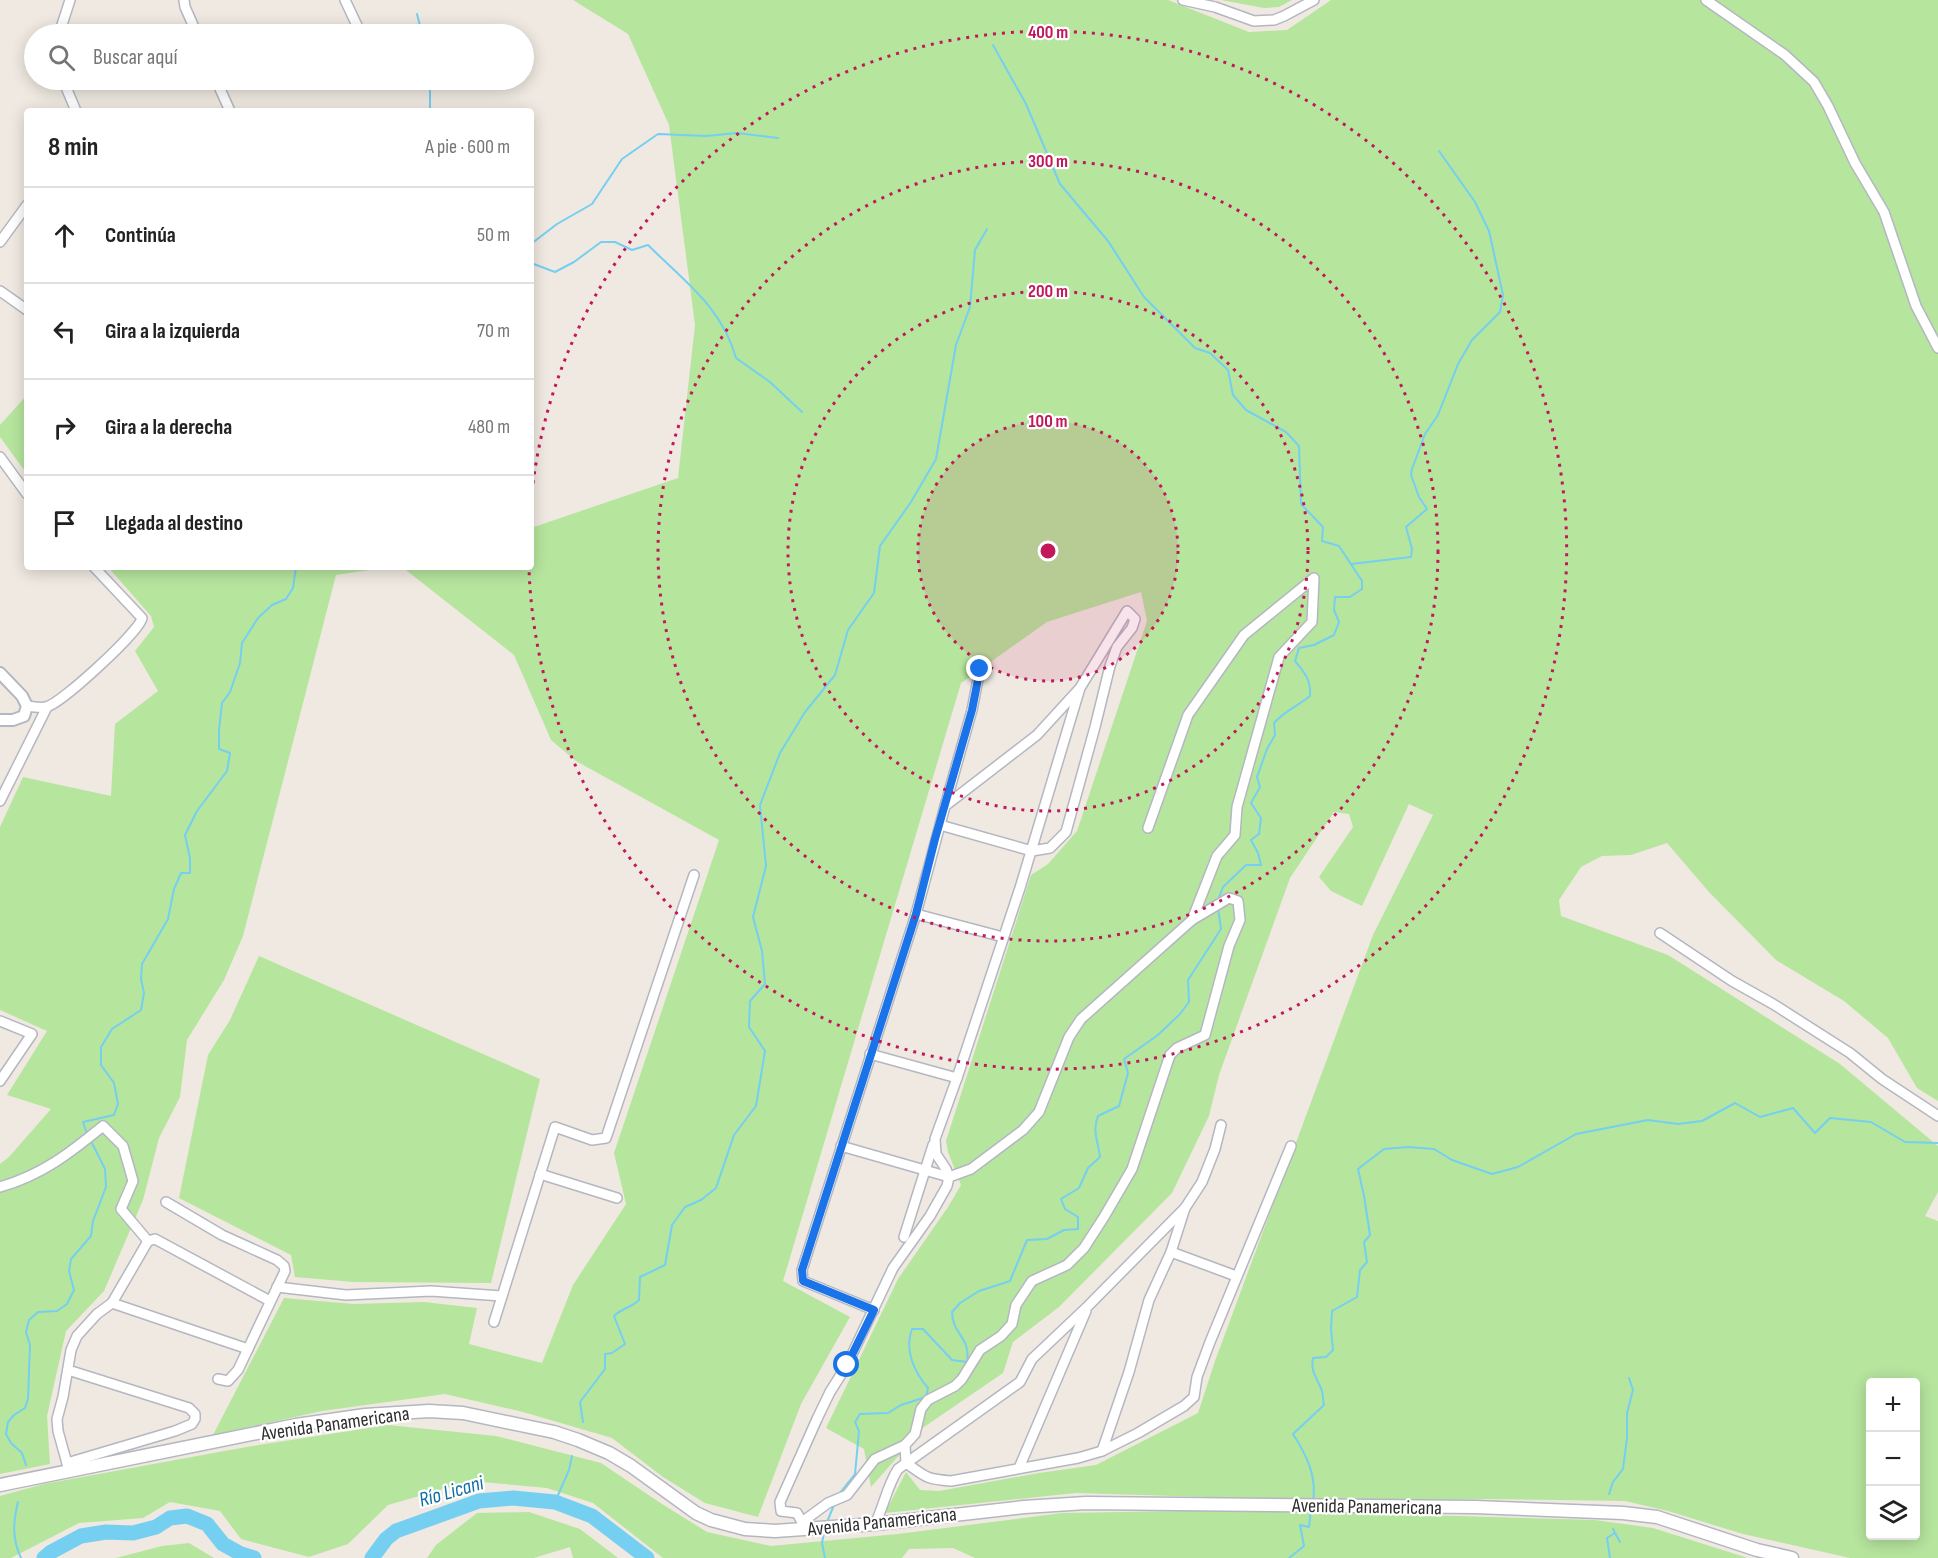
<!DOCTYPE html>
<html lang="es">
<meta charset="utf-8">
<style>
:root{--surface:#fff;--page:#f2f2f2;--text:#222;--muted:#767676;--line:#e0e0e0}
body{margin:0;font-family:"Sofia Sans Condensed",sans-serif;background:var(--page);color:var(--text)}
.controls{position:absolute;right:18px;bottom:18px;display:grid;overflow:hidden;border-radius:6px;box-shadow:0 3px 15px #0003}
.controls button{width:54px;height:54px;display:grid;place-items:center;padding:0;border:0;border-bottom:2px solid var(--line);background:var(--surface);color:var(--text);font:30px sans-serif}
.stop{position:absolute;width:18px;height:18px;margin:-14px;border:4px solid #1a73e8;border-radius:50%;background:#fff}
.stop.end{background:#1a73e8;border-color:#fff;box-shadow:0 2px 6px #0008}
.list{margin:0;padding:0;list-style:none}
h2{display:flex;justify-content:space-between;align-items:center;height:78px;margin:0;padding:0 24px;font-size:26px}
h2 small{font-size:20px;font-weight:400;color:var(--muted)}
.list li{display:grid;grid-template-columns:39px 1fr auto;gap:18px;align-items:center;box-sizing:border-box;height:96px;padding:0 24px;border-top:2px solid var(--line)}
.list b{display:block;font-size:22px;white-space:nowrap}
.list em{font-size:20px;font-style:normal;color:var(--muted)}
.icon{flex:none;width:33px;height:33px;fill:none;stroke:currentColor;stroke-width:2;stroke-linecap:round;stroke-linejoin:round}
.map{position:relative;flex:none;width:1938px;height:1558px;overflow:hidden}
.search{position:absolute;background:var(--surface);box-shadow:0 3px 15px #0003;left:24px;top:24px;width:510px;height:66px;display:flex;align-items:center;gap:15px;box-sizing:border-box;padding:0 21px;border-radius:33px;color:var(--muted);font-size:22px}
.panel{position:absolute;background:var(--surface);box-shadow:0 3px 15px #0003;left:24px;top:108px;width:510px;height:462px;border-radius:6px}
.map>svg:first-child{display:block}
</style>
<div class="map">
<svg width="1938" height="1558" viewBox="0 0 1938 1558">
<rect width="100%" height="100%" fill="#efe9e1"/>
<g fill="#b6e59e" fill-rule="evenodd">
<path d="M573 0H1168L1249 32 1287 30 1331 0H1938V1101L1917 1088 1888 1038 1844 1001 1776 960 1709 892 1667 843 1631 855 1602 856 1581 867 1559 900 1561 916 1668 955 1840 1064 1938 1146V1192L1925 1216 1938 1221V1558H1850L1743 1534 1668 1511 1625 1501 1485 1499 1368 1502 1076 1493 885 1513 906 1472 920 1490 939 1491 1039 1473 1096 1465 1198 1413 1215 1361 1373 935 1433 815 1409 804 1362 906 1331 891 1319 877 1353 827 1349 814 1334 812 1290 878 1219 1075 1209 1116 1172 1193 1059 1307 1013 1342 1003 1373 924 1427 871 1487 864 1449 826 1428 898 1279 948 1207 961 1185 948 1152 946 1141 1031 875 1048 864 1077 831 1147 621 1141 592 1047 622 961 683 783 1281 850 1317 801 1404 758 1517 705 1503 663 1477 612 1438 523 1412 445 1394 322 1411 213 1435 284 1298 353 1304 424 1302 477 1308 469 1344 542 1363 573 1285 626 1204 614 1153 719 840 576 761 551 740 514 655 402 567H531V528L678 478 695 325 669 125 628 34ZM1870 1382H1916V1536H1870Z"/>
<polygon points="1221,0 1292,0 1279,7 1264,8"/>
<polygon points="27,395 27,474 0,437 0,425"/>
<polygon points="108,567 390,567 336,575 243,936 224,980 187,1040 180,1097 159,1138 143,1200 104,1291 66,1331 47,1416 50,1464 0,1474 0,1164 9,1157 51,1109 7,1095 47,1031 0,1010 0,827 23,777 111,796 115,724 158,691 135,651 154,627 151,616"/>
<polygon points="259,956 540,1079 491,1283 353,1282 295,1277 291,1255 179,1198 208,1055 230,1020"/>
<polygon points="388,1425 496,1436 601,1463 662,1504 707,1532 771,1546 898,1534 1062,1513 1241,1510 1595,1520 1653,1528 1748,1558 975,1558 953,1548 909,1549 902,1558 663,1558 593,1503 547,1488 471,1481 388,1505 348,1544 309,1557 241,1539 220,1511 170,1502 143,1518 79,1523 11,1558 0,1558 0,1496 44,1484 252,1446"/>
<polygon points="529,1512 580,1529 618,1558 573,1558 570,1547 534,1558 427,1558 436,1545 477,1513"/>
<polygon points="189,1543 214,1558 116,1558 162,1546"/>
</g>
<g fill="none" stroke-linecap="round" stroke-linejoin="round">
<g stroke="#75cff0" stroke-width="2">
<polyline points="417,14 422,34"/>
<path d="M993 45 1026 104 1060 184 1108 241 1144 297 1195 348 1210 353 1228 370 1233 395 1246 410 1286 432 1299 446 1301 504 1323 527 1322 541 1339 546 1362 581V589L1350 597H1335L1334 610 1339 622 1334 635 1314 645 1299 648 1295 661C1305 673 1311 680 1310 696 1298 706 1284 711 1274 723L1275 735 1267 749 1257 777 1260 787 1251 803 1261 818 1259 834 1251 840 1258 853 1261 865H1246L1223 887 1217 903"/>
<polyline points="430,111 430,80"/>
<polyline points="531,244 557,224 592,204 622,159 658,134 706,136 737,133 778,138"/>
<path d="M531 263 555 272 574 262 601 242H615L632 250 648 245C684 281 722 307 736 358L770 382 802 412"/>
<polyline points="1351,564 1411,557 1412,549 1406,527 1427,509 1419,497 1411,475 1412,469 1425,434 1438,415 1458,364 1472,340 1500,312 1503,295 1489,231 1475,202 1439,151"/>
<polyline points="87,1134 83,1122 114,1115 118,1104 114,1083 101,1065 101,1047 112,1029 141,1010 144,993 141,979 142,964 168,919 174,889 181,873 190,873 190,858 185,835 197,811 227,771 230,753 219,749 219,730 222,703 230,692 240,663 242,643 258,618 272,605 286,599 293,588 296,567"/>
<path d="M583 1422 580 1402 605 1369V1354L612 1353 625 1344 614 1316C622 1308 631 1308 639 1300L640 1277 665 1265 672 1225 685 1207 701 1200 716 1188 734 1135 756 1106 765 1051 749 1027 750 1001 765 984 762 951 753 917 766 866 760 805 780 753 805 712 835 675 848 630 874 593 880 546 911 502 936 459 956 345 970 307 975 250 987 229"/>
<polyline points="26,1465 22,1453 11,1443 6,1434 8,1422 14,1415 25,1408 28,1399 30,1345 26,1332 29,1320 38,1312 57,1311 67,1304 74,1290 69,1271 71,1259 91,1236 93,1221 106,1187 105,1169 90,1139"/>
<path d="M839 1494 855 1474 859 1431 855 1422 860 1414 888 1413 901 1405 926 1397 928 1388C914 1372 904 1349 912 1329H923L952 1360 967 1362C971 1337 952 1334 952 1312L960 1303 979 1291 1010 1281 1027 1240 1047 1239 1064 1230 1078 1229V1217L1065 1209 1061 1199 1079 1188 1088 1168 1100 1157C1098 1141 1092 1131 1098 1116L1119 1106 1128 1073 1124 1059 1158 1035 1180 1014 1189 1002 1188 980 1221 929 1218 908"/>
<polyline points="1609,1494 1613,1482 1623,1469 1627,1438 1627,1413 1633,1390 1629,1378"/>
<path d="M1313 1501C1317 1476 1306 1454 1293 1434L1324 1405C1323 1401 1323 1395 1322 1391 1318 1379 1310 1372 1313 1358L1326 1357 1333 1350 1331 1329 1332 1311 1357 1297 1360 1270 1367 1262 1364 1242 1370 1235 1364 1196 1358 1169 1384 1149 1408 1147 1434 1149 1452 1160 1492 1174 1518 1167 1576 1134 1648 1120 1678 1124 1702 1121 1735 1103 1760 1117 1793 1108 1815 1133 1830 1118 1871 1122 1905 1142 1938 1143"/>
<path d="M18 1502C13 1522 12 1539 21 1558"/>
<polyline points="555,1502 569,1470 572,1456"/>
<polyline points="827,1522 834,1505"/>
<polyline points="824,1533 822,1543 825,1558"/>
<polyline points="1289,1558 1304,1546 1300,1525 1309,1527 1311,1509"/>
<polyline points="1610,1558 1607,1538 1615,1533 1620,1542 1613,1529"/>
</g>
<g stroke="#75cff0" stroke-width="15">
<polyline points="44,1558 51,1552 81,1536 106,1532 133,1533 156,1527 170,1518 187,1516 207,1524 223,1544 241,1554 254,1558"/>
<polyline points="372,1558 386,1539 396,1531 479,1501 513,1498 555,1502 592,1516 647,1558"/>
</g>
<defs>
<g id="minor">
<polyline points="184,0 185,7 197,34"/>
<polyline points="345,0 361,34"/>
<polyline points="1183,0 1215,7 1254,21 1274,20 1284,16 1314,0"/>
<polyline points="1706,0 1785,55 1814,82 1828,106 1855,163 1884,212 1916,306 1938,348"/>
<polyline points="59,34 70,0"/>
<polyline points="63,80 76,111"/>
<polyline points="216,80 230,111"/>
<polyline points="381,80 382,83"/>
<polyline points="0,242 27,205"/>
<polyline points="0,291 27,310"/>
<polyline points="0,457 27,494"/>
<path d="M27 706C33 707 41 708 46 707 61 704 140 631 142 618L94 567"/>
<polyline points="0,801 47,707"/>
<polyline points="945,806 972,710 980,669"/>
<polyline points="916,914 1003,937"/>
<path d="M1192 920 1229 898 1238 901 1240 920 1229 946 1205 1035 1177 1048 1170 1055 1132 1169 1104 1217 1084 1248 1067 1265 1032 1281 1016 1305 1012 1324 1001 1336 980 1350 962 1379 955 1386 928 1400 921 1409 915 1434 905 1445 906 1463C926 1477 925 1479 951 1481L1078 1458 1102 1451 1138 1433 1184 1406 1194 1397 1197 1377 1210 1342 1291 1146"/>
<polyline points="1660,933 1732,981 1773,1004 1850,1053 1882,1079 1938,1116"/>
<polyline points="0,1021 32,1034 0,1081"/>
<polyline points="870,1054 957,1078"/>
<polyline points="841,1146 949,1177 971,1169 1023,1130 1039,1112 1069,1037 1081,1019 1192,920 1217,856 1235,835 1237,807 1279,657 1312,622 1314,578 1244,635 1188,715 1148,828"/>
<polyline points="540,1174 617,1198"/>
<path d="M0 1187C42 1175 70 1153 103 1126L123 1146 133 1181 121 1209 148 1241"/>
<polyline points="166,1202 222,1235 277,1260 284,1266 285,1271 238,1370 228,1381 218,1379"/>
<polyline points="904,1237 933,1145"/>
<polyline points="148,1241 155,1239 270,1301"/>
<polyline points="1171,1252 1236,1276"/>
<polyline points="277,1287 346,1295 431,1291 502,1296"/>
<polyline points="112,1303 248,1349"/>
<polyline points="874,1310 803,1281 802,1270 916,914 940,825"/>
<polyline points="494,1322 555,1127 592,1140 606,1138 694,875"/>
<polyline points="1102,1451 1129,1372 1149,1300 1171,1252 1185,1208 1202,1182 1215,1149 1221,1125"/>
<polyline points="67,1463 175,1431 192,1424 195,1419 195,1414 189,1408 68,1370"/>
<polyline points="68,1467 58,1431 57,1419 63,1397 71,1350 77,1336 97,1314 112,1303 148,1241"/>
<polyline points="1019,1468 1086,1311"/>
<polyline points="802,1522 828,1503 847,1495 875,1459 905,1445"/>
<path d="M875 1524C884 1506 887 1486 898 1469L1020 1382 1032 1359 1088 1306 1185 1208"/>
<polyline points="802,1529 802,1522 797,1513 781,1511 780,1502 817,1419 830,1392 847,1365 893,1268 930,1216 947,1186 949,1177 946,1169 936,1154 935,1139 957,1078 1020,888 1080,688 1127,611 1135,619 1132,628 1117,647 1110,666 1095,727 1066,832 1050,848 1032,851 940,825 945,806 1037,735 1080,688"/>
</g>
<polyline id="tertiary" points="0,673 22,696 27,706 24,716 13,720 0,720"/>
<polyline id="secondary" points="0,1485 296,1425 365,1415 429,1411 463,1413 554,1432 578,1440 609,1453 631,1466 696,1513 711,1520 745,1529 775,1531 875,1524 1024,1507 1086,1503 1475,1507 1623,1513 1657,1517 1757,1550 1792,1558"/>
</defs>
<use href="#minor" stroke="#b4b7c1" stroke-width="12"/>
<use href="#tertiary" stroke="#b4b7c1" stroke-width="14"/>
<use href="#secondary" stroke="#b4b7c1" stroke-width="15"/>
<use href="#minor" stroke="#fff" stroke-width="9"/>
<use href="#tertiary" stroke="#fff" stroke-width="10"/>
<use href="#secondary" stroke="#fff" stroke-width="12"/>
</g>
<g fill="none" stroke-linecap="round" stroke-linejoin="round">
<polyline stroke="#1a73e8" stroke-width="8" points="847,1365 874,1310 803,1281 802,1270 916,914 935,839 972,710 980,669"/>
</g>
<circle cx="1048" cy="551" r="130" fill="#c2185b" fill-opacity=".12"/>
<g fill="none" stroke="#c2185b" stroke-width="3" stroke-dasharray="3 6">
<circle cx="1048" cy="551" r="130"/>
<circle cx="1048" cy="551" r="260"/>
<circle cx="1048" cy="551" r="390"/>
<path d="M531 501A519 519 0 1 1 529 569"/>
</g>
<g text-anchor="middle" stroke-width="4.5" stroke-linejoin="round" paint-order="stroke">
<g font-size="20" fill="#2e2e2e" stroke="#fff">
<text transform="translate(335 1423) rotate(-8)" y="7">Avenida Panamericana</text>
<text transform="translate(1367 1506) rotate(1)" y="7">Avenida Panamericana</text>
<text transform="translate(882 1521) rotate(-6)" y="7">Avenida Panamericana</text>
</g>
<g font-size="21" font-style="italic" fill="#0d6fa3" stroke="#fff">
<text transform="translate(451 1491) rotate(-16)" y="7">Río Licani</text>
</g>
</g>
<circle cx="1048" cy="551" r="9" fill="#c2185b" stroke="#fff" stroke-width="3"/>
<g font-size="18" text-anchor="middle" font-weight="bold" fill="#c2185b" stroke="#fff" stroke-width="4.5" stroke-linejoin="round" paint-order="stroke">
<text x="1048" y="38">400 m</text>
<text x="1048" y="167">300 m</text>
<text x="1048" y="297">200 m</text>
<text x="1048" y="427">100 m</text>
</g>
</svg>
<div class="controls">
<button>+</button>
<button>−</button>
<button><svg class="icon" aria-label="layers" viewBox="0 0 24 24"><path d="M12 4l9 5-9 5-9-5zM3 14l9 5 9-5"/></svg></button>
</div>
<div class="stop" style="left:847px;top:1365px"></div>
<div class="stop end" style="left:980px;top:669px"></div>
<div class="search"><svg class="icon" aria-label="search" viewBox="0 0 24 24"><circle cx="10" cy="10" r="6"/><path d="M15 15l6 6"/></svg>Buscar aquí</div>
<section class="panel">
<h2>8 min<small>A pie · 600 m</small></h2>
<ul class="list">
<li><svg class="icon" aria-label="ahead" viewBox="0 0 24 24"><path d="M12 20V5M6 11l6-6 6 6"/></svg><div><b>Continúa</b></div><em>50 m</em></li>
<li><svg class="icon" aria-label="left" viewBox="0 0 24 24"><path d="M17 20v-9H6M10 6l-5 5 5 5"/></svg><div><b>Gira a la izquierda</b></div><em>70 m</em></li>
<li><svg class="icon" aria-label="right" viewBox="0 0 24 24"><path d="M7 20v-9h11M14 6l5 5-5 5"/></svg><div><b>Gira a la derecha</b></div><em>480 m</em></li>
<li><svg class="icon" aria-label="arrive" viewBox="0 0 24 24"><path d="M6 21V4h12l-3 4 3 4H6"/></svg><div><b>Llegada al destino</b></div></li>
</ul>
</section>
</div>
